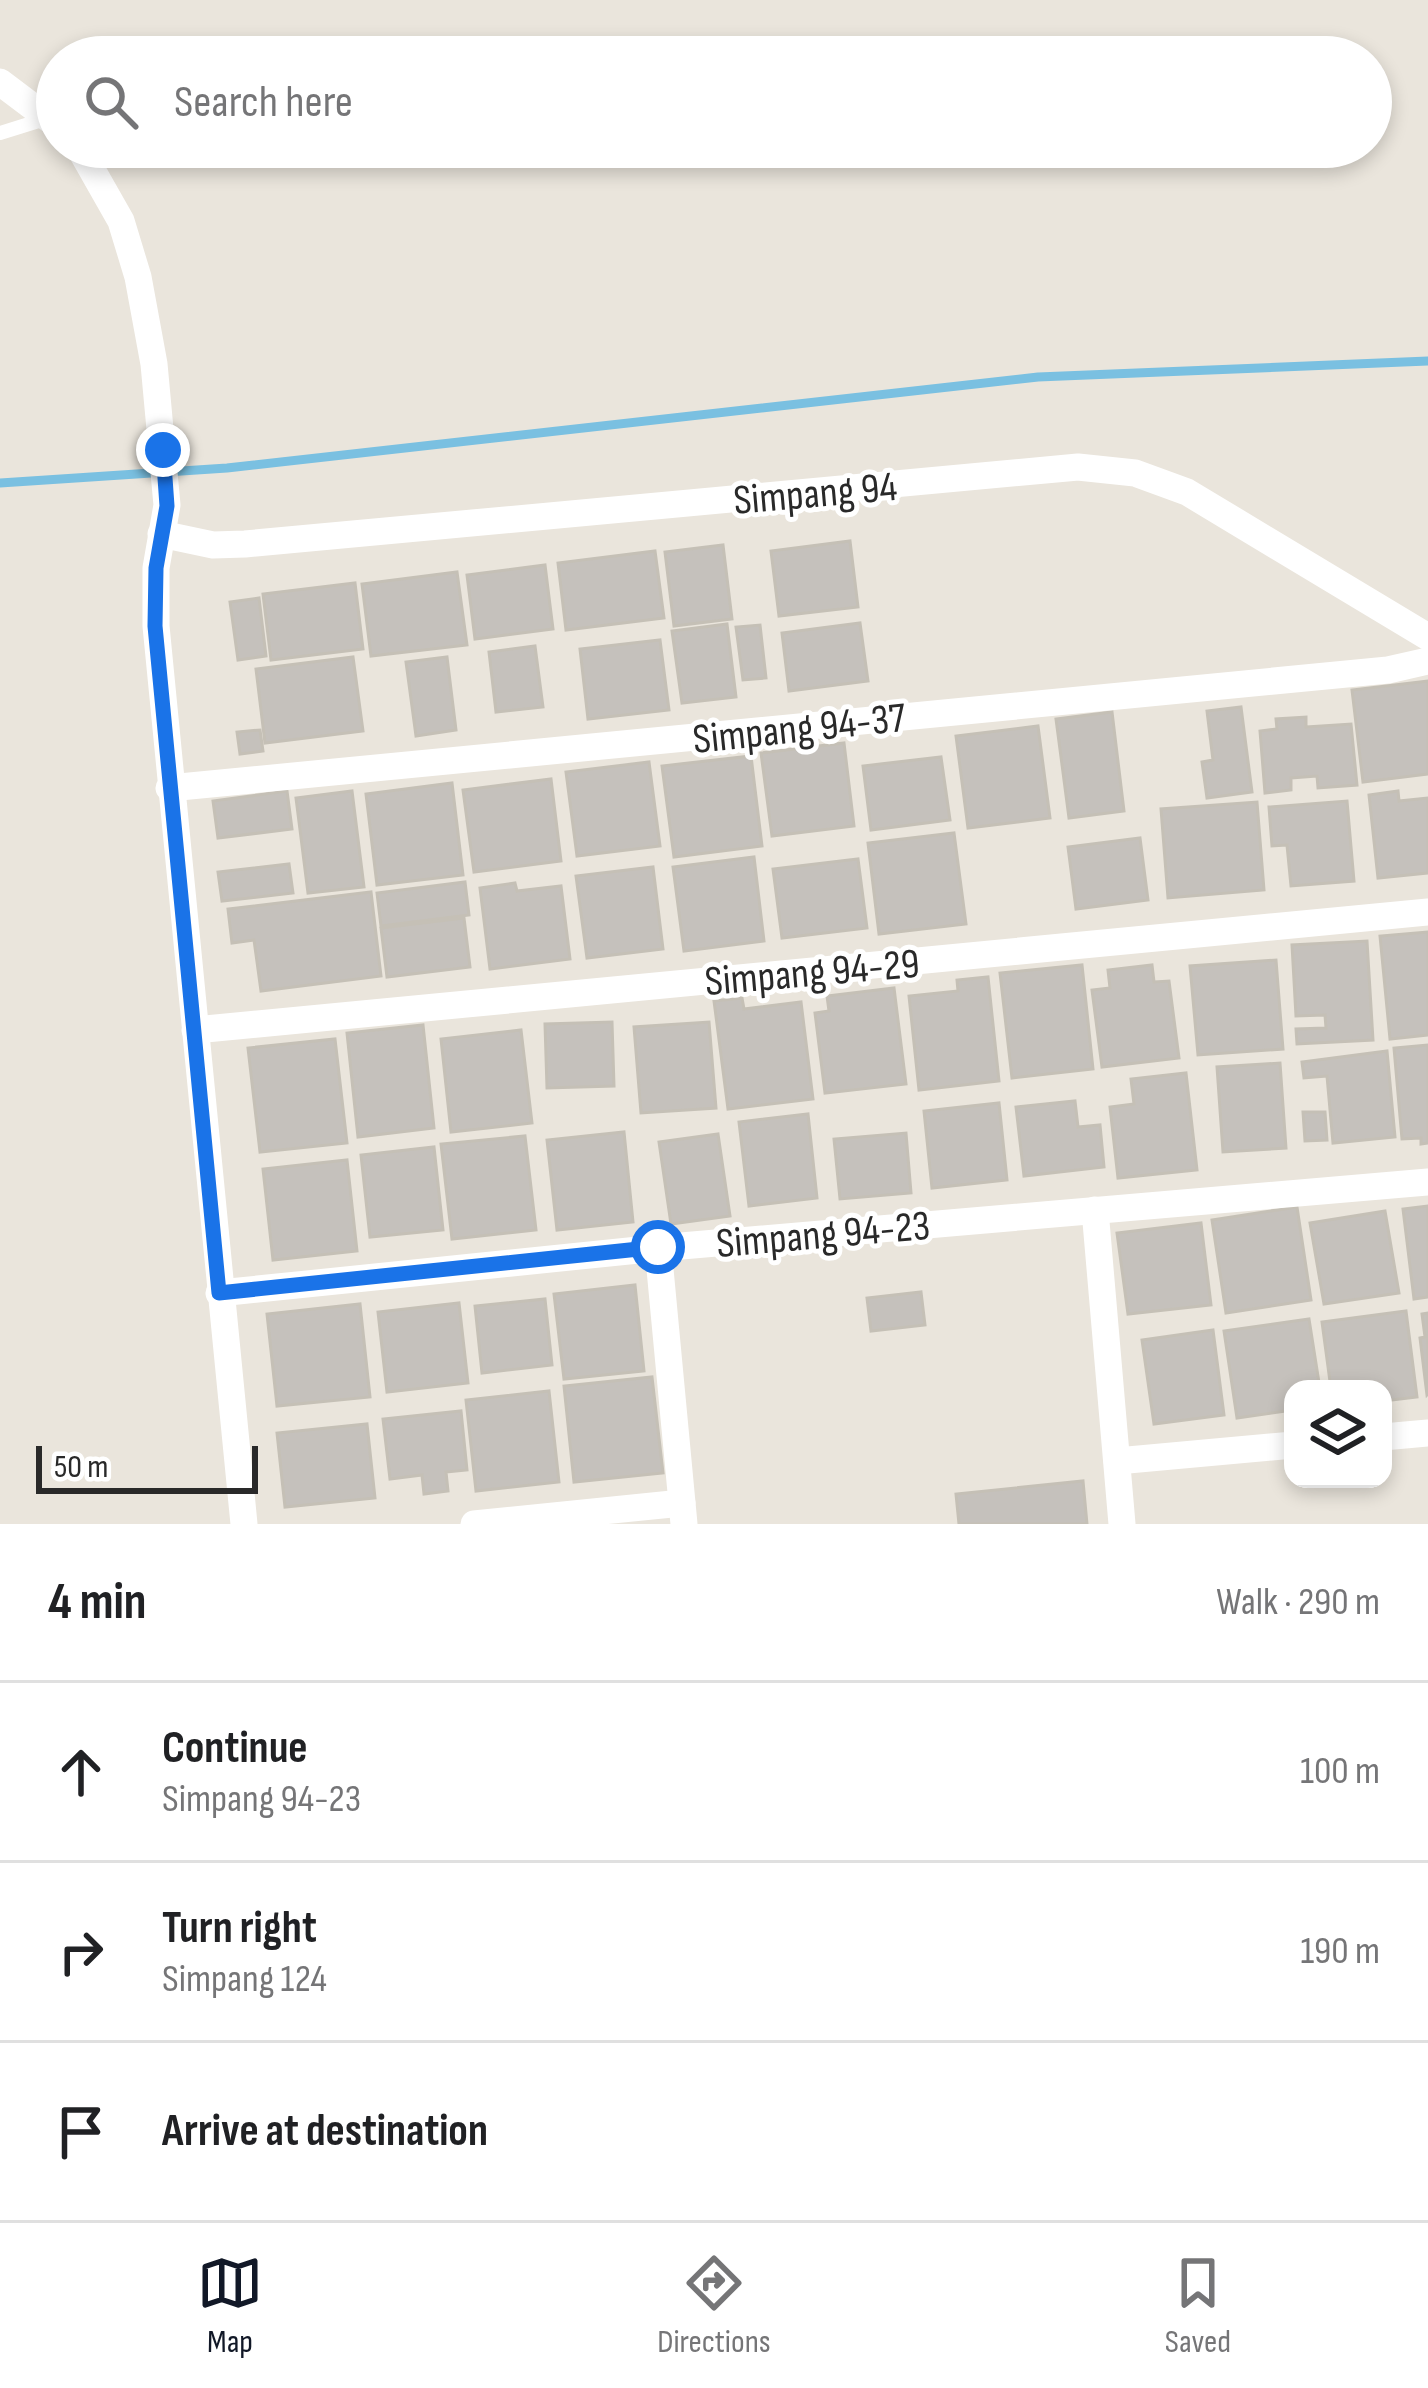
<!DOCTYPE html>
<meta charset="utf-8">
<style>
:root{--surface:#fff;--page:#f6f6f6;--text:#202124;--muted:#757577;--line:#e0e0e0;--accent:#111827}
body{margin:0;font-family:"Sofia Sans Condensed",sans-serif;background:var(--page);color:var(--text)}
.controls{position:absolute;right:36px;bottom:36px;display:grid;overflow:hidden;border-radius:24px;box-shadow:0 6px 18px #0003}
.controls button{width:108px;height:108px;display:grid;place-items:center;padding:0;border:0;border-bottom:3px solid var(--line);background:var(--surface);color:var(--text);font:60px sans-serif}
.scale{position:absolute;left:36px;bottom:30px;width:222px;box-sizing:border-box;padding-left:12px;border:6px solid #292929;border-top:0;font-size:33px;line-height:42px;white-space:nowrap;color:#292929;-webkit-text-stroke:9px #fff;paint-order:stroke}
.stop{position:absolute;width:36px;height:36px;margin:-27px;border:9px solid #1a73e8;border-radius:50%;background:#fff}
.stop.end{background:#1a73e8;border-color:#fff;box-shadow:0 3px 12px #0008}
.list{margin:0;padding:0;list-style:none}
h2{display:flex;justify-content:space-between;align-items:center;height:156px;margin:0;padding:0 48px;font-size:51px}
h2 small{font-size:39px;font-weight:400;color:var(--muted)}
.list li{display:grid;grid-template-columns:78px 1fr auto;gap:36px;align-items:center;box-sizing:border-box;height:180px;padding:0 48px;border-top:3px solid var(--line)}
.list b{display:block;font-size:45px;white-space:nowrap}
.list p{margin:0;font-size:39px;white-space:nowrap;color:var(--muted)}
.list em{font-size:39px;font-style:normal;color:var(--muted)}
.icon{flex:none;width:66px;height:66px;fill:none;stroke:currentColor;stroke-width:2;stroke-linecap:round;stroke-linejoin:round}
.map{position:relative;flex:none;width:1428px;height:1524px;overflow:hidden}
.search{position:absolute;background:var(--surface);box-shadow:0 6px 18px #0003;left:36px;right:36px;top:36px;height:132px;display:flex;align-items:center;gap:30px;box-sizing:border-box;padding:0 42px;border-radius:66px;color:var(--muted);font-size:45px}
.sheet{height:696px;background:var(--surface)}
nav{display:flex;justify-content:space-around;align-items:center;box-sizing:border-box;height:168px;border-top:3px solid var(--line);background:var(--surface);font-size:33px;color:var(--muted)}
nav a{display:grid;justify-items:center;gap:6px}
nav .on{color:var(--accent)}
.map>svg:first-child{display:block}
</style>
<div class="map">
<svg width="1428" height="1524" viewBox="0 0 1428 1524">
<rect width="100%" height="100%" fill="#eae5dc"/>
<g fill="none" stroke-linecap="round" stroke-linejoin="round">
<polyline stroke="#7ac0e1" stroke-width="9" points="0,483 227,468 1038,377 1428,361"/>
</g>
<g fill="#c5c1bc" stroke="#c5c0b6" stroke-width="3">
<polygon points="850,541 858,607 779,616 771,551"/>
<polygon points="723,545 732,619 674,626 665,552"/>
<polygon points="655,551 664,618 566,630 558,563"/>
<polygon points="545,565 553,629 475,639 467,575"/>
<polygon points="457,572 467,645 371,656 362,584"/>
<polygon points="355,583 363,649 271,660 263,594"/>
<polygon points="259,598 266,656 238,660 230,602"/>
<polygon points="860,623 868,681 789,691 782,633"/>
<polygon points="727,624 736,697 682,703 672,631"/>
<polygon points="760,625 766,678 743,680 736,627"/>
<polygon points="660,640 669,710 588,719 580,649"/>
<polygon points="535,646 543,707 496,712 489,652"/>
<polygon points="353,657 363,731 265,743 256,669"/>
<polygon points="447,657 456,730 416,736 406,662"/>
<polygon points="1428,681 1428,774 1363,782 1352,690"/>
<polygon points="1241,707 1252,792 1207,798 1202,762 1213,760 1207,711"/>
<polygon points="1112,712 1124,811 1069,818 1056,719"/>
<polygon points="1306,717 1306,727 1351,724 1357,785 1318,788 1317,776 1291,778 1291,790 1265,793 1260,731 1277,729 1276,719"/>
<polygon points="1038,726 1050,818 968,828 956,736"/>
<polygon points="260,730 263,751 240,754 237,732"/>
<polygon points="844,743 854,826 772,836 761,753"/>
<polygon points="751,756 762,846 674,857 662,766"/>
<polygon points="941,757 950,820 871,830 863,766"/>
<polygon points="649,762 660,846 577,856 566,772"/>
<polygon points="551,779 561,861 474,872 463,790"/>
<polygon points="452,783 463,875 377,885 366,794"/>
<polygon points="287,791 292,829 218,838 213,801"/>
<polygon points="352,791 364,887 308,893 296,798"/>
<polygon points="1398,791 1399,801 1428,798 1428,873 1378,878 1369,795"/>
<polygon points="1347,801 1354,881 1291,886 1287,845 1272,846 1269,807"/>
<polygon points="1257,802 1264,890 1168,898 1161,809"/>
<polygon points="954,833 966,924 879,934 868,843"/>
<polygon points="1140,838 1148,900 1076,909 1068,847"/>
<polygon points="754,857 764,941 684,951 673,867"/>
<polygon points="858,859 867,928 782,938 773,869"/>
<polygon points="289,864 293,893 222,901 218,872"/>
<polygon points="653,867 663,949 587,958 576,876"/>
<polygon points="465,882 469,915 381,926 377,893"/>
<polygon points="515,883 517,891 561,886 570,959 490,969 480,888"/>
<polygon points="371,892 381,976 261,991 254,940 232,943 228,909"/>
<polygon points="464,918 470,967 387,977 381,928"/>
<polygon points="1428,932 1428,1035 1390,1039 1380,936"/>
<polygon points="1367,941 1373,1040 1297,1044 1296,1029 1326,1028 1325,1015 1296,1016 1292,945"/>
<polygon points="1276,960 1283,1049 1198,1055 1190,966"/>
<polygon points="1082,965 1093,1069 1012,1078 1000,973"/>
<polygon points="1152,965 1154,982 1169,981 1179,1058 1102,1067 1092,990 1110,988 1108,970"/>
<polygon points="988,977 999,1081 919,1090 909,996 958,991 957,980"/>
<polygon points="894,988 906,1084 825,1093 815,1013 829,1011 827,996"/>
<polygon points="742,998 744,1009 801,1002 813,1099 728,1109 714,1001"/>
<polygon points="612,1022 614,1086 547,1088 545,1024"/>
<polygon points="709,1022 716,1108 641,1113 634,1027"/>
<polygon points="423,1025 434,1128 358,1137 347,1033"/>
<polygon points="521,1030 532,1123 451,1132 441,1039"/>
<polygon points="335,1039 347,1143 260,1152 248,1048"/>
<polygon points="1428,1045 1428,1143 1421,1144 1421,1138 1402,1139 1394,1048"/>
<polygon points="1387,1051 1395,1137 1333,1143 1327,1076 1304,1078 1302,1062"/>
<polygon points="1280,1063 1286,1148 1223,1152 1217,1067"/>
<polygon points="1186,1073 1197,1170 1118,1178 1110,1107 1134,1104 1131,1079"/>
<polygon points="1075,1101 1078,1127 1100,1125 1104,1167 1024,1176 1016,1107"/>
<polygon points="999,1103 1007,1180 932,1188 924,1111"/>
<polygon points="1303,1112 1325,1112 1327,1140 1305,1141"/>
<polygon points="808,1114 817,1198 749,1206 739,1122"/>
<polygon points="624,1132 633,1222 557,1230 547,1140"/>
<polygon points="906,1133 911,1193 840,1199 834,1139"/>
<polygon points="718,1134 730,1216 671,1224 659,1142"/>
<polygon points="525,1136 536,1230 452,1239 441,1144"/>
<polygon points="434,1147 443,1230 370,1237 361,1155"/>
<polygon points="347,1160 357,1251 273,1260 263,1169"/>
<polygon points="1428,1206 1428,1297 1414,1299 1403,1209"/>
<polygon points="1297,1207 1311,1300 1226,1313 1212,1220"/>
<polygon points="1385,1211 1399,1293 1324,1304 1310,1223"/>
<polygon points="1201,1223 1211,1305 1128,1314 1117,1233"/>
<polygon points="635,1285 644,1371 564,1379 554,1294"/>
<polygon points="921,1292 925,1325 871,1331 867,1298"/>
<polygon points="545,1299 552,1365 482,1373 475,1306"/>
<polygon points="459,1303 468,1383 387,1392 378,1312"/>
<polygon points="360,1304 370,1397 277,1406 267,1314"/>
<polygon points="1406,1311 1417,1397 1383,1401 1383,1389 1331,1389 1322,1322"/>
<polygon points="1428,1313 1428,1394 1427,1395 1420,1338 1425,1337 1422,1314"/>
<polygon points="1309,1319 1320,1389 1293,1389 1293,1410 1237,1418 1224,1331"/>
<polygon points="1213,1330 1224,1415 1154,1424 1142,1340"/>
<polygon points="652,1377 663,1473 574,1482 564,1386"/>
<polygon points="549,1391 559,1482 476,1491 466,1400"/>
<polygon points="461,1411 467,1470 446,1472 448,1491 424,1494 422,1475 390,1479 383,1419"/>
<polygon points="367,1424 375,1498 285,1507 277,1433"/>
<polygon points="1083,1481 1087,1524 959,1524 956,1494"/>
</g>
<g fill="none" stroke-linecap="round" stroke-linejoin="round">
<polyline stroke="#fff" stroke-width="14" points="0,133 45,119"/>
<g stroke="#fff" stroke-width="27">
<polyline points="0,82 57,125"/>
<polyline points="79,147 121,221 138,277 154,364 167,505 156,568 156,626 244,1524"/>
<polyline points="161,534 213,545 245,544 1078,467 1135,473 1187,492 1428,637"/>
<polyline points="169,788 1388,670 1428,661"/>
<polyline points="195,1030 1428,912"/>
<polyline points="1095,1210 1122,1524"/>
<polyline points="658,1248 684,1524"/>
<polyline points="219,1293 658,1248 1428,1182"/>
<polyline points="1383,1437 1428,1433"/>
<polyline points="1117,1461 1293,1445"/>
<polyline points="474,1524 682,1503"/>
</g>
</g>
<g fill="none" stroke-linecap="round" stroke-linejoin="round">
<polyline stroke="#1a73e8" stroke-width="15" points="163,450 167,506 156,568 155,626 219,1293 658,1247"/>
</g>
<g text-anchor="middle" stroke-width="10" stroke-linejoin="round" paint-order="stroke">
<g font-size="42" fill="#292929" stroke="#fff">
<text transform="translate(815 492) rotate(-5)" y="15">Simpang 94</text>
<text transform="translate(799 727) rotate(-6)" y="15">Simpang 94-37</text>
<text transform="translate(812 971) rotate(-5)" y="15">Simpang 94-29</text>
<text transform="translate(823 1233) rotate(-5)" y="15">Simpang 94-23</text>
</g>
</g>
</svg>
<div class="controls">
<button><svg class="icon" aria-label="layers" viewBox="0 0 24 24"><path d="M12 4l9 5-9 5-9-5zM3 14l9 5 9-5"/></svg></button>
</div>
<div class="scale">50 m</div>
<div class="stop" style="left:658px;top:1247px"></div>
<div class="stop end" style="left:163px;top:450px"></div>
<div class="search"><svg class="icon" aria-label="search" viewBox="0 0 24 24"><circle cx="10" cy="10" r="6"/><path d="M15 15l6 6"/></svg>Search here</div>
</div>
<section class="sheet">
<h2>4 min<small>Walk · 290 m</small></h2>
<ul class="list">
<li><svg class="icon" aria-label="ahead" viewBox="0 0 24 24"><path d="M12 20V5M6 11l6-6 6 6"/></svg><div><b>Continue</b><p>Simpang 94-23</p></div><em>100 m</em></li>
<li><svg class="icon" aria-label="right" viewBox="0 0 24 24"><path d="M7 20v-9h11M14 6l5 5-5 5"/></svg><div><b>Turn right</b><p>Simpang 124</p></div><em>190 m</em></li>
<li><svg class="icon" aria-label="arrive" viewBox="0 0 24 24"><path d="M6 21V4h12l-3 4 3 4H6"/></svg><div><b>Arrive at destination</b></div></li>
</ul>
</section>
<nav>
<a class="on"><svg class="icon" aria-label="map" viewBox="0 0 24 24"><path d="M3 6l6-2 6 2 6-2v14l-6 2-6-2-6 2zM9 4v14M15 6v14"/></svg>Map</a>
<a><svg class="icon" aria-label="directions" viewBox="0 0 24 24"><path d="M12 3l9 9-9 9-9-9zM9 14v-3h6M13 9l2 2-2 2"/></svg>Directions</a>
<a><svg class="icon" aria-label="saved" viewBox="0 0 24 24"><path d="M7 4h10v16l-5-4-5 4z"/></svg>Saved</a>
</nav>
